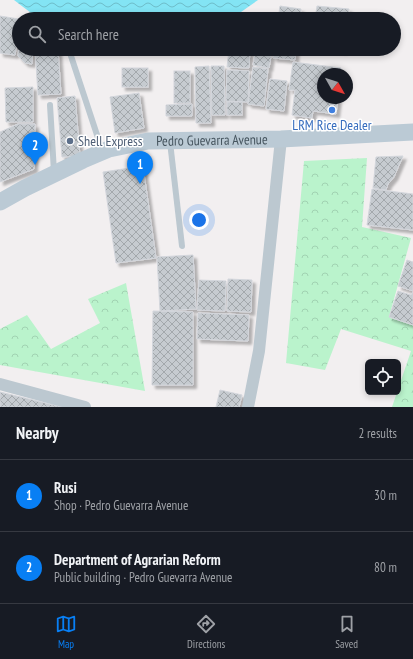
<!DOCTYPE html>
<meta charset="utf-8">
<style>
:root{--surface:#171b24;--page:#20242c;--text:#f1f3f6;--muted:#9ea1a6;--line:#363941;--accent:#087ff4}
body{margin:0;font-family:"PT Sans Narrow",sans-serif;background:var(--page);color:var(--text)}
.controls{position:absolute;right:12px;bottom:12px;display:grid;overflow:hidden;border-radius:6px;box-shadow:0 2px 6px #0003}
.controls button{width:36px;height:36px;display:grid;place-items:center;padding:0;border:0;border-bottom:1px solid var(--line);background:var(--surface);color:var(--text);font:20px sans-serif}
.compass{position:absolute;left:317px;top:68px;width:36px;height:36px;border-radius:50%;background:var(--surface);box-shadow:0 2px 6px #0003;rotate:129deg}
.you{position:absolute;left:199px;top:220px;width:14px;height:14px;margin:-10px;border:3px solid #fff;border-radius:50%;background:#1a73e8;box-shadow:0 0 0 6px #1a73e833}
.badge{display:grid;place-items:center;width:26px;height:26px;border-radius:50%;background:var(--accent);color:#fff;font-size:13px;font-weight:700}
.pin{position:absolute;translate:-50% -33px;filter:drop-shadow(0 1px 2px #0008)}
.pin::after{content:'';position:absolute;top:21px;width:14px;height:12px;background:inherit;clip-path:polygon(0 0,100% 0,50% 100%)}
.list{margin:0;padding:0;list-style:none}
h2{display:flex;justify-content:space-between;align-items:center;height:52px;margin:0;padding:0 16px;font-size:17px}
h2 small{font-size:13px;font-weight:400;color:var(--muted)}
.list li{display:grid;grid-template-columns:26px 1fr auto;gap:12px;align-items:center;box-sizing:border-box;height:72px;padding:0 16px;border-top:1px solid var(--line)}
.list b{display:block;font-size:15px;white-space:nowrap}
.list p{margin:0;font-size:13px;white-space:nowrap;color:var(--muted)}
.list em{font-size:13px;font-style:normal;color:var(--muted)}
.icon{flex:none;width:22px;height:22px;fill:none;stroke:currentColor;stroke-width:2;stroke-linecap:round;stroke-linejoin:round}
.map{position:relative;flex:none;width:413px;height:407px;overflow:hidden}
.search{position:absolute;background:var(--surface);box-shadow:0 2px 6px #0003;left:12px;right:12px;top:12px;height:44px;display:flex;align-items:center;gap:10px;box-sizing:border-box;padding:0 14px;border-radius:22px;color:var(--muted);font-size:15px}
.sheet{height:196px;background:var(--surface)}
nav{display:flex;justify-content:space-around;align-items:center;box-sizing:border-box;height:56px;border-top:1px solid var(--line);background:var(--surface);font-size:11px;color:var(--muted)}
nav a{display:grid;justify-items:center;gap:2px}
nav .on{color:var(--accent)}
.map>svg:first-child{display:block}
</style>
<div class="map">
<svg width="413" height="407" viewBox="0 0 413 407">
<defs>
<pattern id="forest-crowns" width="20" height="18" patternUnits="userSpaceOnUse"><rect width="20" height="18" fill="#baf3cc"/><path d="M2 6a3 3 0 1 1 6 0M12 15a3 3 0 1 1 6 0" fill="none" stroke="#a1d2b2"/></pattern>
<pattern id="water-waves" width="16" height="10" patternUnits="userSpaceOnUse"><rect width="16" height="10" fill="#83e4f4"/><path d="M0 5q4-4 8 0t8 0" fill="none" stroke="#6dbcc9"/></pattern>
<pattern id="building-cross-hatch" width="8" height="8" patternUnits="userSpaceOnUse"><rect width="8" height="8" fill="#c6cbd0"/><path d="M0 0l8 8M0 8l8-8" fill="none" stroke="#a3a8ac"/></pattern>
<filter id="shadow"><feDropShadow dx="3.5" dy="3.5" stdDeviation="1" flood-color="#0004"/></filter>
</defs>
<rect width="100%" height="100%" fill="#f2eff0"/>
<g fill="url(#forest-crowns)">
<polygon points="367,158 362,227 411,238 389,317 413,325 413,407 392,407 411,351 341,329 325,370 286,363 304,161"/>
<polygon points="126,283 145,391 0,365 0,329 27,315 51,349 100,323 88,299"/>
</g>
<polygon fill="url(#water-waves)" points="14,0 258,0 231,19 39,19"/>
<g fill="url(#building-cross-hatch)" stroke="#d3d6dc" filter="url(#shadow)">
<polygon points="280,6 301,9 300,19 278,19"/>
<polygon points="317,6 349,9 348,19 315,19"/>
<polygon points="0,16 19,19 19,33 15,55 0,53"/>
<polygon points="19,44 19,49 33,49 32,64 25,63 18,56"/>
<polygon points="35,49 58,49 61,94 38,95"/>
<polygon points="229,49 250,49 249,68 227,67"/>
<polygon points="256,49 272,51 269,68 253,65"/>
<polygon points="274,49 296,49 295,60 273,58"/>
<polygon points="327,49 344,49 344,51"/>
<polygon points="293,62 341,68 341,74 323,74 323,98 338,98 336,114 313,111 312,118 292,115 295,90 289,90"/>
<polygon points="209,66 211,123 196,123 195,67"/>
<polygon points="211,66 224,66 225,115 212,115"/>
<polygon points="253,67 268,69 264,106 248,104"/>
<rect x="122" y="68" width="26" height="19"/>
<polygon points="227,70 249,71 248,102 226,101"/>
<rect x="174" y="71" width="16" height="32"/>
<polygon points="270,79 287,81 284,111 266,109"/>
<polygon points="33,87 33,122 6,122 5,88"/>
<polygon points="139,93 144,128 115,133 110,97"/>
<polygon points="75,96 80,156 62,157 57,98"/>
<rect x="227" y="102" width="15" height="13"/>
<polygon points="192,104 192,116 166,116 166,105"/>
<polygon points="18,124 35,124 34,169 0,182 0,132"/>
<polygon points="403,156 394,177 388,184 386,190 373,188 376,157"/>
<polygon points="143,166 156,258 116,263 103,172"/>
<polygon points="372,189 413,194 413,230 367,225"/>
<polygon points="193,255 196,309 160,311 157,257"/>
<polygon points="407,260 413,262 413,291 398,286"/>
<polygon points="228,279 252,280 251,312 227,311"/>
<polygon points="199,280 226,281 225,311 197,310"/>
<polygon points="398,291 411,295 413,292 413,325 389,317"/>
<polygon points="153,311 193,312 193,385 152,385"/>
<polygon points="198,313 249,315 248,341 197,339"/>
<polygon points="220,390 242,395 239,407 216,407"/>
<polygon points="0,392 62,407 0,407"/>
</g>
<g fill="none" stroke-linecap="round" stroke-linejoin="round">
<g stroke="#bcc8d0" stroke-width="6">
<polyline points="70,53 102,150"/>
<polyline points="50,105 54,172"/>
<polyline points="170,142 182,246"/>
</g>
<g stroke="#bcc8d0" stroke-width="12">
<polyline points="0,384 85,407"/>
<polyline points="248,407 259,351 281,139"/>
</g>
<path stroke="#bbcad5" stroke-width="17" id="s1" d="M0 202 25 188 83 160 109 149 148 141 281 139 413 132"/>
</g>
<circle fill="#3f7fe0" stroke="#fff" stroke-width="1.5" cx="332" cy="110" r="4"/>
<circle fill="#5c6f8a" stroke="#fff" stroke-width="1.5" cx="70" cy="141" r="4"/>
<g text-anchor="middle" stroke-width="3" stroke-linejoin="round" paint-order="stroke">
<g font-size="14" fill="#366cbe" stroke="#fff">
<text x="332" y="130">LRM Rice Dealer</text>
</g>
<g font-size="14" fill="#46555f" stroke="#fff">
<text dy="5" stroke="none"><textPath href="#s1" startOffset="225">Pedro Guevarra Avenue</textPath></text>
</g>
<g font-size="14" fill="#4e5e75" stroke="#fff" text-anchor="start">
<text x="78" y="146">Shell Express</text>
</g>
</g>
</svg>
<div class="controls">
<button><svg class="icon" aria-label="locate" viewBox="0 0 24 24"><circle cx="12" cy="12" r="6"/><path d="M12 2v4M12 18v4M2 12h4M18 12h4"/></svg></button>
</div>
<svg class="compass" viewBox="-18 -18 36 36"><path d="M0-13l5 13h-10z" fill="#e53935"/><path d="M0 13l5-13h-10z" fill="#9ea1a6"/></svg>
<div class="you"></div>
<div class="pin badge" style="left:140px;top:184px">1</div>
<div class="pin badge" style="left:35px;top:165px">2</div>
<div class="search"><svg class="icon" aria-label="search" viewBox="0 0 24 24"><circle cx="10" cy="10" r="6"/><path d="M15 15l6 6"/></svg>Search here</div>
</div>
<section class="sheet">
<h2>Nearby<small>2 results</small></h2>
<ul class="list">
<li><span class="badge">1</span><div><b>Rusi</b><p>Shop · Pedro Guevarra Avenue</p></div><em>30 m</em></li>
<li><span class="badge">2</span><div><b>Department of Agrarian Reform</b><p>Public building · Pedro Guevarra Avenue</p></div><em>80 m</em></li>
</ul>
</section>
<nav>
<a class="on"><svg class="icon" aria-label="map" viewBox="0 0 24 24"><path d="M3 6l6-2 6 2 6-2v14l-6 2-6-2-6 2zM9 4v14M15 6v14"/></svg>Map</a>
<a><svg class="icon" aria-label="directions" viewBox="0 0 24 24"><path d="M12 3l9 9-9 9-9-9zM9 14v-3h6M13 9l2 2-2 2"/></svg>Directions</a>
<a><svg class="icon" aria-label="saved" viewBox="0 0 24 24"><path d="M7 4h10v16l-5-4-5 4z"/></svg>Saved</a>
</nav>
